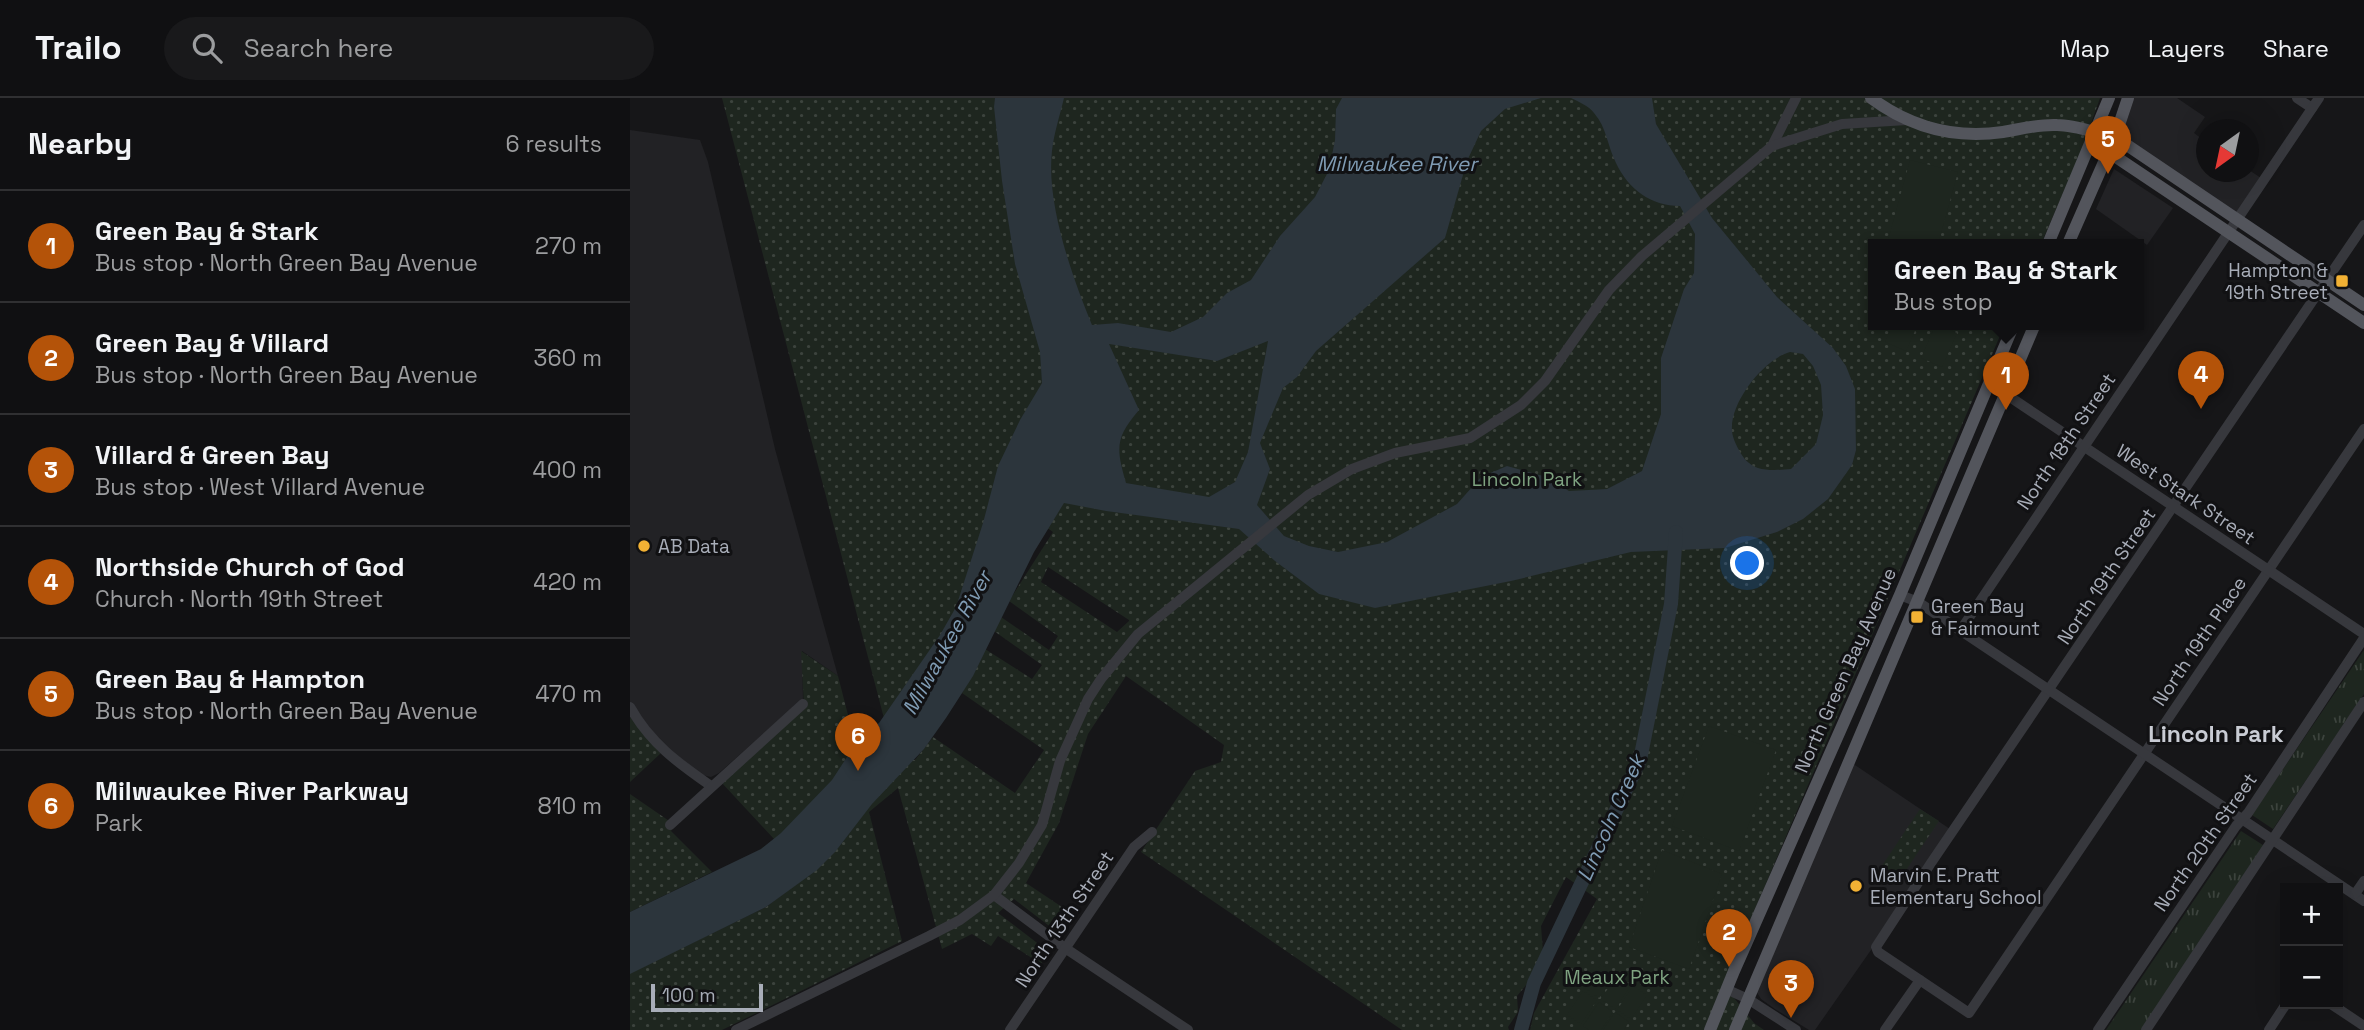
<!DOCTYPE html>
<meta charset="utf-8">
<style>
:root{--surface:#101012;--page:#19191b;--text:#f1f3f6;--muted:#9c9d9f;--line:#303032;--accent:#b45309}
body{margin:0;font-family:"Space Grotesk",sans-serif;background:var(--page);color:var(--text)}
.controls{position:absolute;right:21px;bottom:21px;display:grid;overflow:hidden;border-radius:0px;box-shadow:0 7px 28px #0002}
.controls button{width:63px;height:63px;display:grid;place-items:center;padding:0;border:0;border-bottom:2px solid var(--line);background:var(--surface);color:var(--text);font:35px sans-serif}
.compass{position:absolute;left:1566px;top:21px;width:63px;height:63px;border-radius:50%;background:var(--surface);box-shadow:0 7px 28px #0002;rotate:213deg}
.scale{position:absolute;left:21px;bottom:18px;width:112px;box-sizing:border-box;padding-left:7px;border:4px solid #a8adb8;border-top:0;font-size:19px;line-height:24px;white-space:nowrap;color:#a8adb8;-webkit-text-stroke:5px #111113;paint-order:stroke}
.you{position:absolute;left:1118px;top:466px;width:24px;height:24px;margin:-18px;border:5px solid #fff;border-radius:50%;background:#1a73e8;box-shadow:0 0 0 10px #1a73e833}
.badge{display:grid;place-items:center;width:46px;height:46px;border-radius:50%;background:var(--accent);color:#fff;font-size:23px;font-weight:700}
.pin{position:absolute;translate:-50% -58px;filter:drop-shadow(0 2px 4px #0008)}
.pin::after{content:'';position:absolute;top:37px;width:24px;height:21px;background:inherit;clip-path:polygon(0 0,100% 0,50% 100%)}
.popup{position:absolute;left:1238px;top:141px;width:276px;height:91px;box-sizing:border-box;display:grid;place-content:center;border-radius:0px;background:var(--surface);filter:drop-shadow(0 2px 5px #0005);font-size:23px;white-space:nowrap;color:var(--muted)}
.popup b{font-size:26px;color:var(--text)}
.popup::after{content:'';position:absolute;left:50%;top:100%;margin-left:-14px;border:14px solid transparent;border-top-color:var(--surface)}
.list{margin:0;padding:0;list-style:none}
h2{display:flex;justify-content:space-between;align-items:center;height:91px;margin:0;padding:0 28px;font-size:30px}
h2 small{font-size:23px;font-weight:400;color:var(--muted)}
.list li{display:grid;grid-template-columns:46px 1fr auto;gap:21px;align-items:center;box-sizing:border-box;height:112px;padding:0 28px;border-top:2px solid var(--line)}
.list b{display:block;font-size:26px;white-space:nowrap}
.list p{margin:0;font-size:23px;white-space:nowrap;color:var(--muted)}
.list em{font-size:23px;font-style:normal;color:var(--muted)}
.icon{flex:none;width:38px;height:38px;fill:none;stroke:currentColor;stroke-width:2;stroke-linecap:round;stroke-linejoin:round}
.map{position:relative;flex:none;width:1734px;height:932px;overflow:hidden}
header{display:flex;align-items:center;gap:42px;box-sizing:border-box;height:98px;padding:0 35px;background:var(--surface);border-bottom:2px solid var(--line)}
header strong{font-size:33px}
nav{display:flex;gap:38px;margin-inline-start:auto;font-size:24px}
.search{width:490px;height:63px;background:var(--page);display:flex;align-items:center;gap:18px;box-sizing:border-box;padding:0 24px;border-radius:38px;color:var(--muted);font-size:26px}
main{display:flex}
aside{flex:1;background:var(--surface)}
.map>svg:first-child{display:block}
</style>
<header>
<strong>Trailo</strong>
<div class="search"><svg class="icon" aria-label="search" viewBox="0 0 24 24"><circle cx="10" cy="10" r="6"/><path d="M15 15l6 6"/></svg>Search here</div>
<nav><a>Map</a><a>Layers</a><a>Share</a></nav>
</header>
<main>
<aside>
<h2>Nearby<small>6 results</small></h2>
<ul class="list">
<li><span class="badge">1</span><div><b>Green Bay &amp; Stark</b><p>Bus stop · North Green Bay Avenue</p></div><em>270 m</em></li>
<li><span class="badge">2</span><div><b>Green Bay &amp; Villard</b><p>Bus stop · North Green Bay Avenue</p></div><em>360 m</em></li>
<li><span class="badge">3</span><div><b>Villard &amp; Green Bay</b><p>Bus stop · West Villard Avenue</p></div><em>400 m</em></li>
<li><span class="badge">4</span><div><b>Northside Church of God</b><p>Church · North 19th Street</p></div><em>420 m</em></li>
<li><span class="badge">5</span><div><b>Green Bay &amp; Hampton</b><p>Bus stop · North Green Bay Avenue</p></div><em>470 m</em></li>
<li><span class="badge">6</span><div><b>Milwaukee River Parkway</b><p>Park</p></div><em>810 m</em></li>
</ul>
</aside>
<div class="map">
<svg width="1734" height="932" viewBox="0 0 1734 932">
<defs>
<pattern id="grass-tufts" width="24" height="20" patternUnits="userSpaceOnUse" patternTransform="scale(1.75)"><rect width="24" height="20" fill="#1e261f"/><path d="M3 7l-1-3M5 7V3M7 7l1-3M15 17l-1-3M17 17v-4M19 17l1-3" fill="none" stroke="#3c433d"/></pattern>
<pattern id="park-dots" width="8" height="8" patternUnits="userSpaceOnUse" patternTransform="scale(1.75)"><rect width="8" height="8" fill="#1e261f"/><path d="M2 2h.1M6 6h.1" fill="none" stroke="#3c433d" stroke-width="1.8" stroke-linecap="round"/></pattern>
</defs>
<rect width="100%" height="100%" fill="#161618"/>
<g fill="#222225">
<polygon points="1498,0 1547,0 1575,19 1564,35 1576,44 1576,74 1619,72 1634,82 1607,122 1485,39"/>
<polygon points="0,32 70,42 78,64 145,351 208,578 172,553 173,601 89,675 81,679 72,677 34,648 0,604"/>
<polygon points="1484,71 1543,110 1517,147 1466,111"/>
<polygon points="1222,665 1320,731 1241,848 1241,852 1185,932 1179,932 1145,911 1131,901 1126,893"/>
</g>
<g fill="url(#grass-tufts)">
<polygon points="1734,552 1734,596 1643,731 1622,717"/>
<polygon points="1611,733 1636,749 1511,932 1476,932"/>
</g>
<g fill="url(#park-dots)" fill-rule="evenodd">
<path d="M92 0H1470L1452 51 1411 146H1243V226H1375L1093 886 1124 925 1134 932H900L904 915 967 801 936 779 911 828 913 854 897 886 887 898 888 914 878 929 879 932H772L511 754 565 673 591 664 594 647 496 578 458 636 429 725 396 785 444 817 431 837 384 801 368 815 419 854 411 866 368 838 361 848 342 836 312 851 268 690 239 714 272 843 92 932H0V875L136 809 160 791 131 751 144 741 91 684 174 609 171 553 208 578 227 652 285 662 303 639 385 695 414 652 332 595 355 551 402 581 412 567 364 533 371 519 419 552 428 538 379 503 423 434 416 429 256 628ZM418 469 499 522V523L487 534 411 484Z"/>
<polygon points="0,619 31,655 0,684"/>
<polygon points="0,696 45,727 41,733 82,774 0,814"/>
<polygon points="1290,711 1309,723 1266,787 1247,775"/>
<polygon points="1152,865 1164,873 1146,899 1139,894"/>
</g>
<g fill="#1e261f">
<polygon points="1280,62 1328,74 1308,146 1257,146"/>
<polygon points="1263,226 1288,226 1276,253 1255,244"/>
<polygon points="1306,226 1327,235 1312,269 1291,260"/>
<polygon points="1079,628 1146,652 1109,753 1042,728"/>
<polygon points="1032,752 1092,776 1059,871 999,849"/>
<polygon points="971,866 985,876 969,900 955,890"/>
<polygon points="987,877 1001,887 985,911 971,901"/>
<polygon points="1003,888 1017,897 1001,921 987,912"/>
<polygon points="953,893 967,902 951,926 937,917"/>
<polygon points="969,904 983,914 971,932 959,932 953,928"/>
<polygon points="985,914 999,924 994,932 973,932"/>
</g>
<path fill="#2c353c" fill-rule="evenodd" d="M365 0H434C430 17 424 35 422 53 416 106 442 178 462 227L488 225 541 234 573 219 597 195 621 182 650 138 685 99 699 72 705 42 706 11 712 0H911L875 11 851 33 837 63 815 140 686 253 667 279 653 290 630 345 640 371 627 407 654 438 679 448 708 454 757 444 827 406 851 379 877 368 917 379 939 393 977 391 1012 373 1031 316V260L1054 191 1064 175 1065 136 1050 108C1021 108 998 91 986 65 977 47 977 30 964 15 959 8 949 4 941 0H1022L1026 26 1082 120 1147 199 1203 250 1216 268 1225 291 1226 352 1222 367 1198 401 1173 421 1147 434 1095 450 1001 454 881 483 745 510 689 496 645 463 609 431 476 413 434 405 404 454 343 578 316 620 294 651 242 706 205 754 187 772 136 809 0 876V814L131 751 151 735 202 682 228 642 249 625 310 537 326 509 353 425 368 368 390 322 412 285 410 254 385 166 372 83 364 9ZM638 243 618 354 605 384 579 399 496 385C486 350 485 340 509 312L479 246 587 263ZM1160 254 1173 256 1183 268 1191 287 1193 317 1186 346 1161 371C1150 372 1138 373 1128 370 1119 367 1113 360 1109 352 1106 347 1102 338 1102 332 1100 304 1134 261 1160 254Z"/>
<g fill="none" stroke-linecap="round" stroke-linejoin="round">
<polyline stroke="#2c353c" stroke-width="14" points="891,932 904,885 1010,662 1041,506 1046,434"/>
<g stroke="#37383d" stroke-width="10">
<polyline points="1667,0 1682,10"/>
<polyline points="1142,48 1166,0"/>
<polyline points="1734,127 1301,765 1246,849 1248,854 1339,915 1734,331"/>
<polyline points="1359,285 1734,536"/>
<polyline points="1270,497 1288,504 1734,803"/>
<polyline points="1330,533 1689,0"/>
<path d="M0 609C20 645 48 665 81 688"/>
<polyline points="40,727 173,606"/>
<polyline points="1725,796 1734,783"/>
<polyline points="364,797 435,850 558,932"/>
<polyline points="1096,891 1118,901 1166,932"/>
<polyline points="1701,906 1734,928"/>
<polyline points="106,932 299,838 330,822 364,797 389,765 412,727 430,663 458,601 471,581 508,536 678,397 722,371 765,355 840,340 891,307 915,283 979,192 1012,158 1142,48 1212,26 1277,22"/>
<polyline points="380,932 504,749 522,734"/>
<polyline points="1255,932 1290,882"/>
<polyline points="1468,932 1606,728 1618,715 1734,540"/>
<polyline points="1516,932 1734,604"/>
<polyline points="1639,932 1656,906"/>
</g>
<g stroke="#53555c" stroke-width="12">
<path d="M1241 0C1280 29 1325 41 1373 34 1391 31 1409 26 1427 27 1446 27 1465 35 1485 39L1734 207"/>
<polyline points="1465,35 1477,53 1734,225"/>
<polyline points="1418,146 1479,0"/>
<polyline points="1438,146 1485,39 1498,0"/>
<polyline points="1080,932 1104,873 1270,497 1384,226"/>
<polyline points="1105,932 1405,226"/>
</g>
</g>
<g fill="#f2b134" stroke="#111113" stroke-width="2.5">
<rect x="1705" y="176" width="14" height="14" rx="3.5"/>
<circle cx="14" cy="448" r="7"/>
<rect x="1280" y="512" width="14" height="14" rx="3.5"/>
<circle cx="1226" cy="788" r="7"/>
</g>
<g text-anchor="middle" stroke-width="6" stroke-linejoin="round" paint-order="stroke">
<g font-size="19" fill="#a8adb8" stroke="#111113" text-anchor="start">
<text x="1698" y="179" text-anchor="end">Hampton &amp;<tspan x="1698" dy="22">19th Street</tspan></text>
<text x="28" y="455">AB Data</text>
<text x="1301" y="515">Green Bay<tspan x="1301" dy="22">&amp; Fairmount</tspan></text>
<text x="1240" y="784">Marvin E. Pratt<tspan x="1240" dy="22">Elementary School</tspan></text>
</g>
<g font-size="19" fill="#a8adb8" stroke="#111113">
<text transform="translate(1436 343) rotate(-56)" y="7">North 18th Street</text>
<text transform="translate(1556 396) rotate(34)" y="7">West Stark Street</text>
<text transform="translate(1476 478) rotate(-56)" y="7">North 19th Street</text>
<text transform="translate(1569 543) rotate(-56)" y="7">North 19th Place</text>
<text transform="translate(1215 572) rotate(-66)" y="7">North Green Bay Avenue</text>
<text transform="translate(1575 744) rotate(-55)" y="7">North 20th Street</text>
<text transform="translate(434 821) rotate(-56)" y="7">North 13th Street</text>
</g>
<g font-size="19" fill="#7fa381" stroke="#111113">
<text x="897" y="388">Lincoln Park</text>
<text x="987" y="886">Meaux Park</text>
</g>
<g font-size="21" font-style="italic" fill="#7f9bb3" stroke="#111113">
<text x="767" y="73">Milwaukee River</text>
<text transform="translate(317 545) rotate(-61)" y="7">Milwaukee River</text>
<text transform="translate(981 720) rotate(-66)" y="7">Lincoln Creek</text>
</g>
<g font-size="23" font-weight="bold" fill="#c9ccd4" stroke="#111113">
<text x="1586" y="644">Lincoln Park</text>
</g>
</g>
</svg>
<div class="controls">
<button>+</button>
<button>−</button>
</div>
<svg class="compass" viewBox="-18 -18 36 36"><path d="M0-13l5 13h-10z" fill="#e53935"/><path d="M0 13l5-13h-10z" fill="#9c9d9f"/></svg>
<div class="scale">100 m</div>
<div class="you"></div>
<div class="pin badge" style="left:1376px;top:312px">1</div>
<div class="popup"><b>Green Bay &amp; Stark</b>Bus stop</div>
<div class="pin badge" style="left:1099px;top:869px">2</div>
<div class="pin badge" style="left:1161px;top:920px">3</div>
<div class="pin badge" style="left:1571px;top:311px">4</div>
<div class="pin badge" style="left:1478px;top:76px">5</div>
<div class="pin badge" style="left:228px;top:673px">6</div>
</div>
</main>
